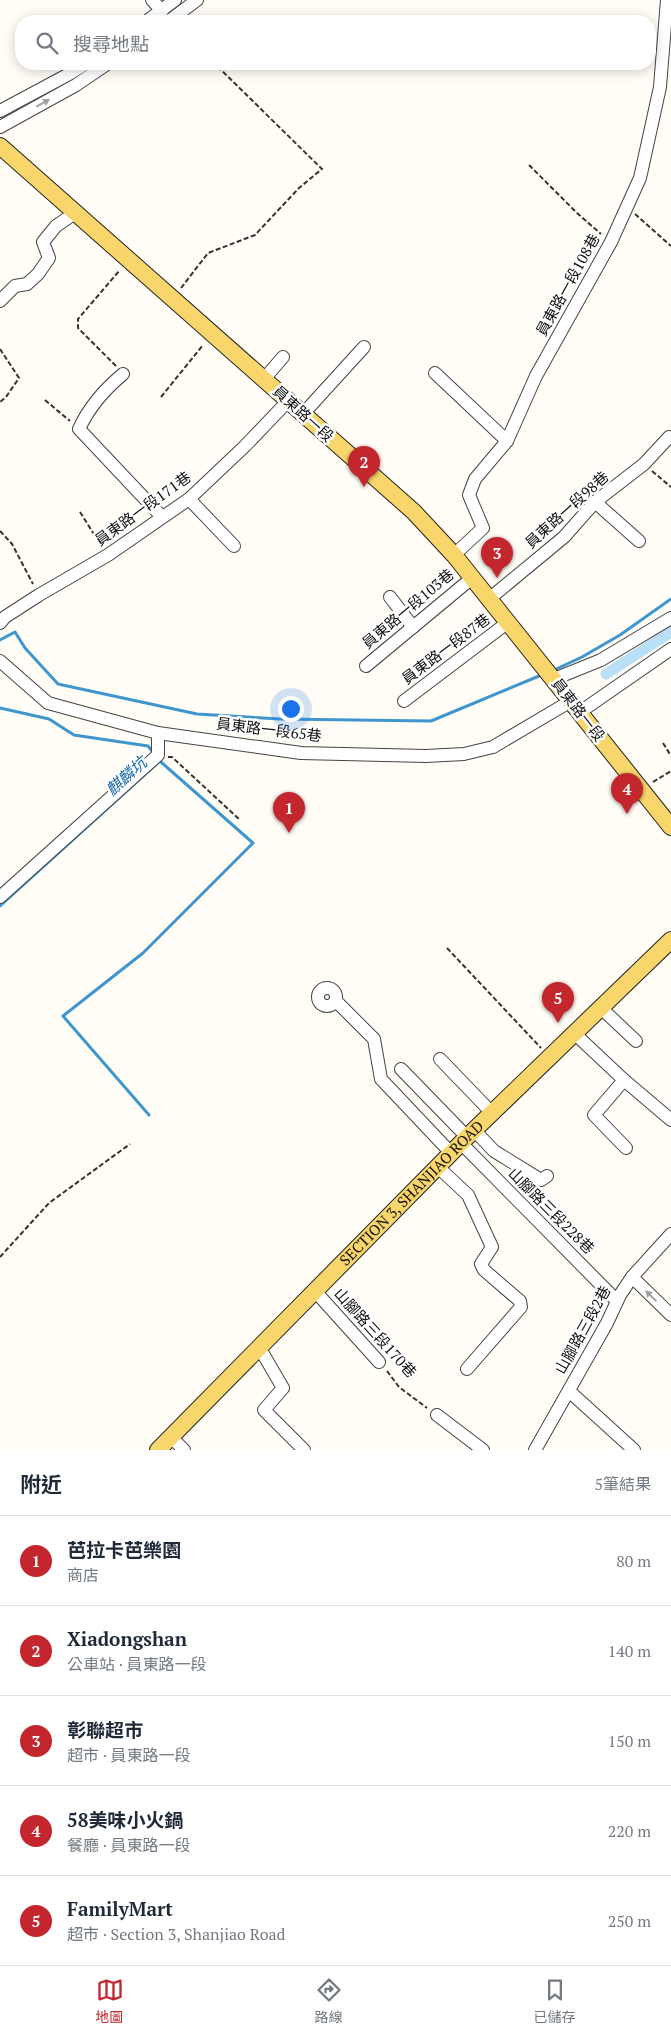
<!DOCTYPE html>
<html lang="zh-TW">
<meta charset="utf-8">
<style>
:root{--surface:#fff;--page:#f2f2f3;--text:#1f2937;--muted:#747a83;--line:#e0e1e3;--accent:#c4262e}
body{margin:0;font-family:"PT Serif","Noto Sans TC",serif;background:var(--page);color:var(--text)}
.you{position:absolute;left:290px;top:708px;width:18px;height:18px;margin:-12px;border:4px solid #fff;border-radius:50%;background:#1a73e8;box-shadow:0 0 0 8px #1a73e833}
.badge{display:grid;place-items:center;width:32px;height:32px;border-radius:50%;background:var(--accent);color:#fff;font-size:16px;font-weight:700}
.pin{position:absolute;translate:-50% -41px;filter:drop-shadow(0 1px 2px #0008)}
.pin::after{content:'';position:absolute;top:26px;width:18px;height:15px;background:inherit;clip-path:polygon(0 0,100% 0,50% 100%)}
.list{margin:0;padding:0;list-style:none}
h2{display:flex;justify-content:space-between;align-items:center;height:65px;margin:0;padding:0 20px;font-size:21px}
h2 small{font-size:16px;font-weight:400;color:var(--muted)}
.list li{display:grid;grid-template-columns:32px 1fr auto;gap:15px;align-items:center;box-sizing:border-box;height:90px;padding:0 20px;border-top:1px solid var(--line)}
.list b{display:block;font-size:19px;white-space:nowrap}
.list p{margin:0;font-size:16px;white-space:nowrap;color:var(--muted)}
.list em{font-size:16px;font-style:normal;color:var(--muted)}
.icon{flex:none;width:28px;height:28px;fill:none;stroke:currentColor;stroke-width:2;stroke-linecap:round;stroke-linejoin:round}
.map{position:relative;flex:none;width:671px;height:1450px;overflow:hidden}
.search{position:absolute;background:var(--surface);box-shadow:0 2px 12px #0003;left:15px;right:15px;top:15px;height:55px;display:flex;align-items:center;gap:12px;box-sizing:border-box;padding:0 18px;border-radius:20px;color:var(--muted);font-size:19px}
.sheet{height:515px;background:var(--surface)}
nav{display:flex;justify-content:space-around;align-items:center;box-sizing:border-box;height:70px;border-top:1px solid var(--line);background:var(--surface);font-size:14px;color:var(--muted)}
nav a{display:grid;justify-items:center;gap:2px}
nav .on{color:var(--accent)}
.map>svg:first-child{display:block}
</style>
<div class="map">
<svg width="671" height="1450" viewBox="0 0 671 1450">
<rect width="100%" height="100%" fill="#fffdf5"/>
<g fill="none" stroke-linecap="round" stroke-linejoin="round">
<g stroke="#3f96cf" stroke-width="3">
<polyline points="0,640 15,632 25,648 58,684 197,714 280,719 431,721 544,674"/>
<polyline points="552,671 582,657 620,635 671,599"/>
<polyline points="0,708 49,719 74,735 148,746 153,752"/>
<polyline points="0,906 160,761"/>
<polyline points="149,1115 63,1016 143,953 253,843 161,762"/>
</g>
<polyline stroke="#b9e0f7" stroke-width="11" points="606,674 671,632"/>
<defs>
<g id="minor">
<polyline points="152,0 162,11"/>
<polyline points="147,21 175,0"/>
<polyline points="169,21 197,0"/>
<polyline points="0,111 71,73 85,64"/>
<polyline points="0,127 76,85 107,64"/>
<polyline points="0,301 15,286 27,284 38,274 49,258 43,242 56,226 75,213"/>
<polyline points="435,373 507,441"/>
<path d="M123 374C105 389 89 407 79 429L162 517"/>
<polyline points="264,379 283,357"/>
<polyline points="303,414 364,347"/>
<polyline points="189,499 234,546"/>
<polyline points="595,502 639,541"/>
<polyline points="454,555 483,528 469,495 475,479 507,441 536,376 611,242 640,178 660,87 667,0"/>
<polyline points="390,597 413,627"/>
<polyline points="489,599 564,537 595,502 644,464 669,437"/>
<polyline points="0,623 5,617 39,595 108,555 189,499 245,446 288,401"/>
<polyline points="0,661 48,703 158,733 301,753 426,756 464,754 493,747 571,701"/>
<polyline points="366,666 472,578"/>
<polyline points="554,679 601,660 671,618"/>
<polyline points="404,701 507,623"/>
<polyline points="580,712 671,649"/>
<polyline points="0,897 158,755 158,733"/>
<circle cx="327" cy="997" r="9"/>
<polyline points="336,1001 374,1039 381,1079 451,1153"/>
<polyline points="600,1007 636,1041"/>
<polyline points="574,1033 624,1080 671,1120"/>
<polyline points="440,1059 492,1113"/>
<polyline points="401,1069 467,1137"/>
<polyline points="624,1080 594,1115 626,1148"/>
<polyline points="474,1130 494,1151 541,1180 547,1176"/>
<polyline points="461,1143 617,1301"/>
<polyline points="438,1167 468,1195 492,1247 481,1264 484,1270 520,1301 521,1307 467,1369"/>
<polyline points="632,1277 671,1315"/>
<polyline points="315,1291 379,1362"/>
<polyline points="259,1347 283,1388 264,1410 304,1450"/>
<polyline points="569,1391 634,1450"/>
<polyline points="437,1415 483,1450"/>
<polyline points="171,1437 184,1450"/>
<polyline points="535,1450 607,1323 620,1295 632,1277 671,1234"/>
</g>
<g id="major">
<polyline points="0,146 414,512 454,555 671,827"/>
<path id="s1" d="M158 1450 467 1137 671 940"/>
</g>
</defs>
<use href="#minor" stroke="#444" stroke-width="14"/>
<use href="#major" stroke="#222" stroke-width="18"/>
<g stroke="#333" stroke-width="2" stroke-dasharray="5 2.5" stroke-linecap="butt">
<polyline points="529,165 577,213 601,234"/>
<polyline points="635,214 671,246"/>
<polyline points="181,288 208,253 255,235 299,188 322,169 215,64"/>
<polyline points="0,349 19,378 6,397 0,402"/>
<polyline points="116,366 78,328 78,319 120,270"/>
<polyline points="161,397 203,345"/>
<polyline points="45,400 70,421"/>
<polyline points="652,471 671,487"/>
<polyline points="80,512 102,547"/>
<polyline points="0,531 12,544 33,584"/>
<polyline points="663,743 671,756"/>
<polyline points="168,757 172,757 240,820"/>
<polyline points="653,782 671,771"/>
<polyline points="447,948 541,1048"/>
<polyline points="0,1257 49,1203 130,1144"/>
<polyline points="387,1371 399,1387 427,1408"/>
</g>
<use href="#minor" stroke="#fff" stroke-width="12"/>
<use href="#major" stroke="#f9d66b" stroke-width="16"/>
</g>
<defs><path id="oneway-solid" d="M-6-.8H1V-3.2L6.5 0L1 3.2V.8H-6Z" transform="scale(1.25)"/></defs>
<g fill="#a0a0a0">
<use href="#oneway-solid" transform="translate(43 103) rotate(-29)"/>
<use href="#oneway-solid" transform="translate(651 1296) rotate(-136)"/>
</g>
<g text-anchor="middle" stroke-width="5" stroke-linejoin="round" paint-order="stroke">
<g font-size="15" fill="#111" stroke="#fff">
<text transform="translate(568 285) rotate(-61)" y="5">員東路一段108巷</text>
<text transform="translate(303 414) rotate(42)" y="5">員東路一段</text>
<text transform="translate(143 509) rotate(-36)" y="5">員東路一段171巷</text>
<text transform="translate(567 510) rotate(-42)" y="5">員東路一段98巷</text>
<text transform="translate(408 609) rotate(-40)" y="5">員東路一段103巷</text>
<text transform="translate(446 649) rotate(-37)" y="5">員東路一段87巷</text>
<text transform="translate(578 710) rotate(52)" y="5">員東路一段</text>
<text transform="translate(269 730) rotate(7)" y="5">員東路一段65巷</text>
<text dy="5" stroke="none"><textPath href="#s1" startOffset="361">SECTION 3, SHANJIAO ROAD</textPath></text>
<text transform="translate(551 1211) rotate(45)" y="5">山腳路三段228巷</text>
<text transform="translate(583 1330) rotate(-61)" y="5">山腳路三段2巷</text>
<text transform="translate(375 1333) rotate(48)" y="5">山腳路三段170巷</text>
</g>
<g font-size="16" font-style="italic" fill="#1768a6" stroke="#fff">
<text transform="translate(126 776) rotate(-42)" y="6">麒麟坑</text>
</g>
</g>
</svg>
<div class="you"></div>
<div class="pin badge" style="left:289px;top:833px">1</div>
<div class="pin badge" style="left:364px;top:487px">2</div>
<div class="pin badge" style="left:497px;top:578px">3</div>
<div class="pin badge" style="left:627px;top:814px">4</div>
<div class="pin badge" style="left:558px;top:1023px">5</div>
<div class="search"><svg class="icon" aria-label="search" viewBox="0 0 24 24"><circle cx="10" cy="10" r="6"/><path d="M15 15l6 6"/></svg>搜尋地點</div>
</div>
<section class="sheet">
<h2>附近<small>5筆結果</small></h2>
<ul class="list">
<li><span class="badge">1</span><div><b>芭拉卡芭樂園</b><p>商店</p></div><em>80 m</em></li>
<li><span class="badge">2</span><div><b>Xiadongshan</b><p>公車站 · 員東路一段</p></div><em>140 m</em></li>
<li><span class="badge">3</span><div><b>彰聯超市</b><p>超市 · 員東路一段</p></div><em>150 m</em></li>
<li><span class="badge">4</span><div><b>58美味小火鍋</b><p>餐廳 · 員東路一段</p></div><em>220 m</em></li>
<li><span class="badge">5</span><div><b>FamilyMart</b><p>超市 · Section 3, Shanjiao Road</p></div><em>250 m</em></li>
</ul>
</section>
<nav>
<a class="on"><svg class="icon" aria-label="map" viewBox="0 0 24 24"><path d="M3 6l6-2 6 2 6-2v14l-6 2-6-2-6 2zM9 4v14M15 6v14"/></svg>地圖</a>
<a><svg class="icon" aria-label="directions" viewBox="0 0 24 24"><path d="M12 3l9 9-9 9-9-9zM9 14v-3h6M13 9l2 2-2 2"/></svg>路線</a>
<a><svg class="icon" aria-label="saved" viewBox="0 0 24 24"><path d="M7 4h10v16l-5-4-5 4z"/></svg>已儲存</a>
</nav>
